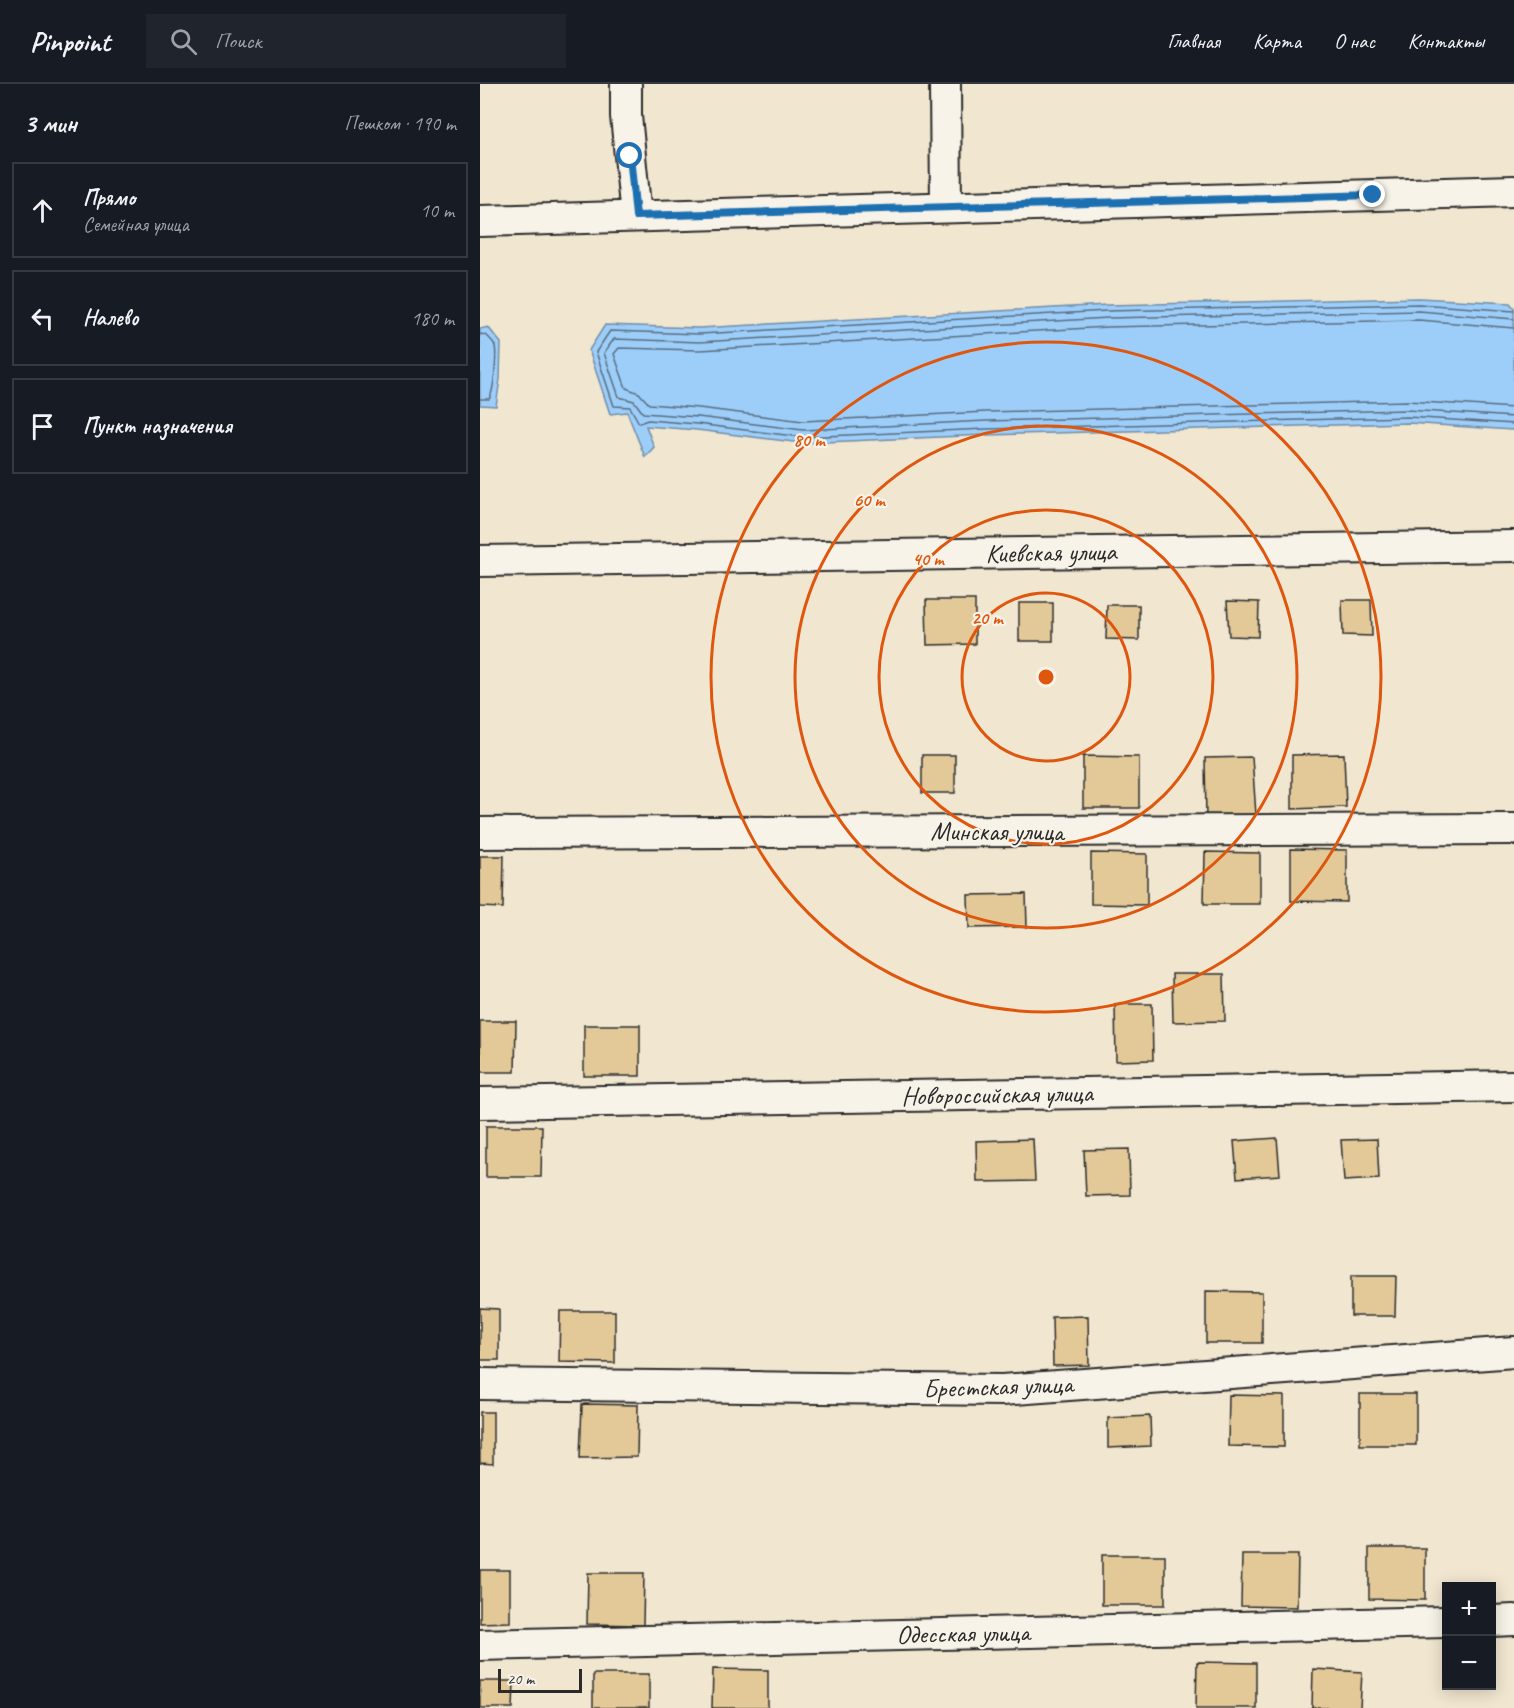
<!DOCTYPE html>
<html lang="ru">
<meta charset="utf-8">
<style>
:root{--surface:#171b24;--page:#20242c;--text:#f1f3f6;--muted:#9ea1a6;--line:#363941}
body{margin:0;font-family:Caveat,sans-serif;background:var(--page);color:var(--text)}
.controls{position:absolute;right:18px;bottom:18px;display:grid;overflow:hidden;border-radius:0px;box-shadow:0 3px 15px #0003}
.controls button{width:54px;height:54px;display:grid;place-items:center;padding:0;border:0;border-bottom:2px solid var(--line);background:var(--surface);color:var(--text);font:30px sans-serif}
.scale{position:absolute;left:18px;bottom:15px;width:84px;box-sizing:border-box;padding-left:6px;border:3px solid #2b2b2b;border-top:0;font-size:16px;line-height:21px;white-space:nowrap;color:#2b2b2b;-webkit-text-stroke:4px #f7f3e8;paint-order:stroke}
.stop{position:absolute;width:18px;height:18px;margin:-14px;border:4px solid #1f6fb2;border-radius:50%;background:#fff}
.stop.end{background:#1f6fb2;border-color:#fff;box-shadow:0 2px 6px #0008}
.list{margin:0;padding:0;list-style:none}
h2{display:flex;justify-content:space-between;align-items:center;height:78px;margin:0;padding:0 24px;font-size:26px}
h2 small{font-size:20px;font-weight:400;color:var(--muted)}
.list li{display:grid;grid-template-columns:39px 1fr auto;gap:18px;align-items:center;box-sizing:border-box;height:96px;margin:0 12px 12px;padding:0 12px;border:2px solid var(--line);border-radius:0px}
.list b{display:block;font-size:22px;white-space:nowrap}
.list p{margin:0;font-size:20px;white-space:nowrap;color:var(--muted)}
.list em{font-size:20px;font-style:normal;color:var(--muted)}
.icon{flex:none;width:33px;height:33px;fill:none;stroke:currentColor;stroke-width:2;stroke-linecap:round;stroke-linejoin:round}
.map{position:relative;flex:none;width:1034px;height:1624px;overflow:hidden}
header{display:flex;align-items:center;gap:36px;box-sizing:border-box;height:84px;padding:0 30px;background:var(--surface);border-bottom:2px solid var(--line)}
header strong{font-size:28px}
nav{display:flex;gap:33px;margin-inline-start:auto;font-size:21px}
.search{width:420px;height:54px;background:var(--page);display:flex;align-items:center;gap:15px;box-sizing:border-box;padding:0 21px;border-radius:0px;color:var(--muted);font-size:22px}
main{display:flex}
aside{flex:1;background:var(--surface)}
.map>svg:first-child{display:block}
</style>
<header>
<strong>Pinpoint</strong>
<div class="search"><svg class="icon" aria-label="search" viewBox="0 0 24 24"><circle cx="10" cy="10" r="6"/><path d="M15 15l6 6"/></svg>Поиск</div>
<nav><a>Главная</a><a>Карта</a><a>О нас</a><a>Контакты</a></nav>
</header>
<main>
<aside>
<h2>3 мин<small>Пешком · 190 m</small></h2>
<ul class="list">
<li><svg class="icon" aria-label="ahead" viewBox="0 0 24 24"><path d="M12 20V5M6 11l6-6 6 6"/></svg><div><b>Прямо</b><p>Семейная улица</p></div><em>10 m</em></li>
<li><svg class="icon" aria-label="left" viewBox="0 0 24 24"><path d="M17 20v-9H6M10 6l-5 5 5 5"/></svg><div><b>Налево</b></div><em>180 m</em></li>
<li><svg class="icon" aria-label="arrive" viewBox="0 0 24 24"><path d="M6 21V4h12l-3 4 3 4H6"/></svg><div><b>Пункт назначения</b></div></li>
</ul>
</aside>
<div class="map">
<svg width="1034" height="1624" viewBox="0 0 1034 1624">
<rect width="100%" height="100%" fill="#f1e6d0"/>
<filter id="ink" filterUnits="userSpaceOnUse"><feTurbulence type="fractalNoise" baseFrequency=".0167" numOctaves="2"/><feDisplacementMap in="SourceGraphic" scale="12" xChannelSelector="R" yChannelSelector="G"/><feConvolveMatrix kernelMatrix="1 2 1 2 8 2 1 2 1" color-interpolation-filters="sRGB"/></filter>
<g filter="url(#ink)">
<g fill="#9dcefa" stroke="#6f8da7" stroke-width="1.5">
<polygon points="939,214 1030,219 1034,224 1034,343 1032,346 928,339 506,351 322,359 217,346 166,342 174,363 165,373 147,328 130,330 109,266 125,241 219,244 627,221"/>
<polygon points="8,243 21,259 20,295 16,322 0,321 0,245"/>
</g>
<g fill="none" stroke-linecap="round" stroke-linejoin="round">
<g stroke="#596c7e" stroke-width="1.5">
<polyline points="1034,227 939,220 627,227 219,250 130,247 116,268 134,322 150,323 159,339 168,336 217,340 322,353 506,345 927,333 1034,340"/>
<polyline points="1034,235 939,227 628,234 220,258 134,255 124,269 139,313 154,317 163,329 218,333 323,346 506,337 927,326 1034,333"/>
<polyline points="1034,244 939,236 628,243 220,266 139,264 134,270 146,304 159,309 169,320 219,324 323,337 506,328 927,317 1034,324"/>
<path d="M0 250 6 251C9 254 14 258 15 262 17 272 14 308 9 315H0"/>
</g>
</g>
<g fill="#e3c998" stroke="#2b2b2b" stroke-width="1.5">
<polygon points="446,516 495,516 495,560 447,561"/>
<polygon points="862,516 891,516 892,552 863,551"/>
<polygon points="747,517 779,518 778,553 749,552"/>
<rect x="539" y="519" width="34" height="38"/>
<polygon points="627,521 659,521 659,556 626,555"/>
<polygon points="864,670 866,723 812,725 812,671"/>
<rect x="442" y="671" width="33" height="38"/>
<polygon points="603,672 659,673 659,724 603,724"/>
<polygon points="772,673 776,731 726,734 725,674"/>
<polygon points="811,765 867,766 867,818 811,817"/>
<polygon points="725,768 780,769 780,820 724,820"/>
<polygon points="611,769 667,770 667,821 611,820"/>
<polygon points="0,772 24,772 23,824 0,823"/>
<polygon points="546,810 547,843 489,844 488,811"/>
<polygon points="692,890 744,890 745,937 693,938"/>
<polygon points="635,920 672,920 673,976 636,977"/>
<polygon points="0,937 36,937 35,988 0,988"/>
<rect x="104" y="941" width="56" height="51"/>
<polygon points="6,1042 62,1042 61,1093 6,1093"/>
<polygon points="797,1054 800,1091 757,1094 754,1057"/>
<polygon points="553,1055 555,1097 497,1098 496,1057"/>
<polygon points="897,1055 899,1095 864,1097 861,1056"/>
<polygon points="649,1065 650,1111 606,1112 604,1066"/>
<polygon points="871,1192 916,1192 915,1232 871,1232"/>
<polygon points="726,1207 782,1208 782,1259 726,1259"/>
<polygon points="0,1224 19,1225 19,1276 0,1276"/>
<polygon points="80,1227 135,1227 135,1279 79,1278"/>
<polygon points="608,1232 609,1281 573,1282 572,1233"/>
<rect x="880" y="1310" width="56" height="51"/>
<polygon points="749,1311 804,1312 804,1363 748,1362"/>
<polygon points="102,1320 158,1321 157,1373 100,1374"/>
<polygon points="0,1328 13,1328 13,1380 0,1379"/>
<polygon points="670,1332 671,1362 628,1364 628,1334"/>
<polygon points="889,1464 945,1464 945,1516 889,1515"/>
<rect x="622" y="1471" width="63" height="50"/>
<polygon points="762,1471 818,1471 817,1523 761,1522"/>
<polygon points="0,1486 30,1486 30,1538 0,1539"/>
<polygon points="108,1489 164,1489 163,1541 107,1540"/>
<polygon points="717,1578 776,1579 776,1624 716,1624"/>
<polygon points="233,1585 288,1586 288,1624 232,1624"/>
<polygon points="833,1585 882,1588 880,1624 832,1624"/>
<rect x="113" y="1590" width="56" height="34"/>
<polygon points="0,1597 34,1597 33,1624 0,1624"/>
</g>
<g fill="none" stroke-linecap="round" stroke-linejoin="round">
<defs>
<g id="minor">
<polyline points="146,0 146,32 156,132"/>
<polyline points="465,0 466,123"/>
<polyline points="0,137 1034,107"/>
<polyline points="0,477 1034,462"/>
<polyline points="0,749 1034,745"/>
<polyline points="0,1019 1034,1002"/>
<polyline points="0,1300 522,1306 1034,1268"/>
<polyline points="1012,1537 1034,1536"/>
<polyline points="0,1561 966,1538"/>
</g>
</defs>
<use href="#minor" stroke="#2b2b2b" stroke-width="34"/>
<use href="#minor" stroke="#f7f3e8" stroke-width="30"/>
</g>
</g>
<g fill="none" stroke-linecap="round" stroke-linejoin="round" filter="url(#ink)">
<polyline stroke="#1f6fb2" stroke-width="8" points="150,72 156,132 893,111"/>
</g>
<g fill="none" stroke="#df570e" stroke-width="3">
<circle cx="566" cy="593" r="84"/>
<circle cx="566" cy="593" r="167"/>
<circle cx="566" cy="593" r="251"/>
<circle cx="566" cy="593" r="335"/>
</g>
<g text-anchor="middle" stroke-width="4.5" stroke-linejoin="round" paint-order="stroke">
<g font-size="26" fill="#2b2b2b" stroke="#f7f3e8">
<text transform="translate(571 468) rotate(-1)" y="9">Киевская улица</text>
<text x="517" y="756">Минская улица</text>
<text transform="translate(517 1010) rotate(-1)" y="9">Новороссийская улица</text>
<text transform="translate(518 1302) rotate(-2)" y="9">Брестская улица</text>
<text transform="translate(483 1549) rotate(-1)" y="9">Одесская улица</text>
</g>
</g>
<circle cx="566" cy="593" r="9" fill="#df570e" stroke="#f7f3e8" stroke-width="3"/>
<g font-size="18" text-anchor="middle" font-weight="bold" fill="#df570e" stroke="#f7f3e8" stroke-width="4.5" stroke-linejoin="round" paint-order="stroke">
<text x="329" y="362">80 m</text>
<text x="389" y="422">60 m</text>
<text x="448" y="481">40 m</text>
<text x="507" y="540">20 m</text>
</g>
</svg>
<div class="controls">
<button>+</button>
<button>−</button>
</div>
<div class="scale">20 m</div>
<div class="stop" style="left:150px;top:72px"></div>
<div class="stop end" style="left:893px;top:111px"></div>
</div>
</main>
